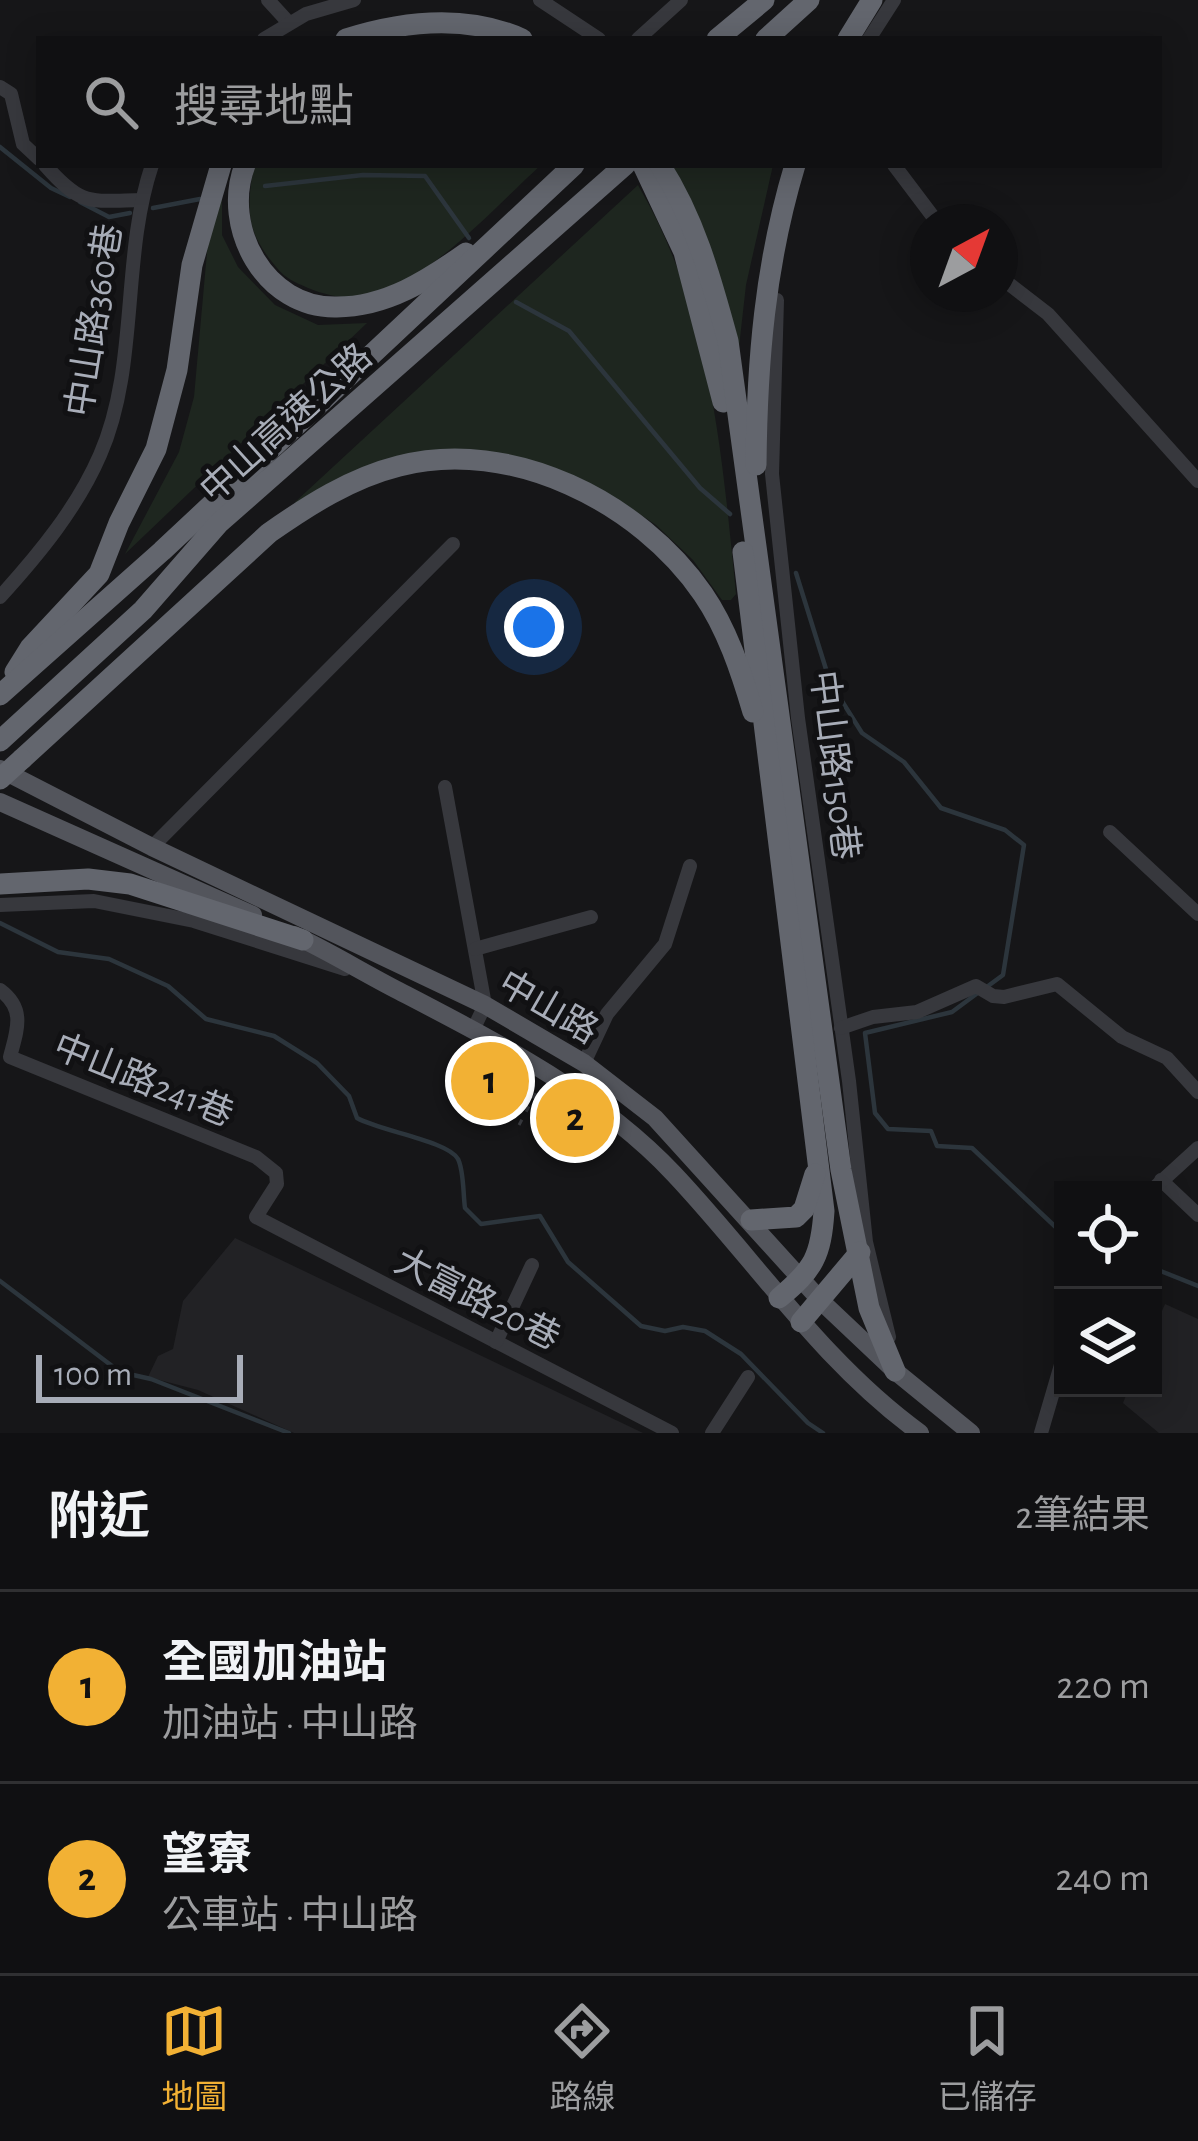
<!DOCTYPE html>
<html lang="zh-TW">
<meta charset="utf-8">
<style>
:root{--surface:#101012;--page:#19191b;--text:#f1f3f6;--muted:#9c9d9f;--line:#303032;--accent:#f2b134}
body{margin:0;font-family:"Alegreya Sans","Noto Sans TC",sans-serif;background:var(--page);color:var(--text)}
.controls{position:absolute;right:36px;bottom:36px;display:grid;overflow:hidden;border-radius:0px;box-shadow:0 6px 30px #0003}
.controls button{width:108px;height:108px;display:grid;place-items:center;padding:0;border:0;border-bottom:3px solid var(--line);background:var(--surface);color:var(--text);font:60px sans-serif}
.compass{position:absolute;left:910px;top:204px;width:108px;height:108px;border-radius:50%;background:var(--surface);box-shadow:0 6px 30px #0003;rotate:41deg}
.scale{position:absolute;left:36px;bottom:30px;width:207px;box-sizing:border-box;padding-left:12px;border:6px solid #a8adb8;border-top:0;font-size:33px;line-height:42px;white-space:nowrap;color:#a8adb8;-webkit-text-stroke:9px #111113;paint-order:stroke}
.you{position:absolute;left:534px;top:627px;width:42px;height:42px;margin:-30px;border:9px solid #fff;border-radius:50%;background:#1a73e8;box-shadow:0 0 0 18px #1a73e833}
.badge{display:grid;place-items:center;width:78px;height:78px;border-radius:50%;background:var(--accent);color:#111;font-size:39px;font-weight:700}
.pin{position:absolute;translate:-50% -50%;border:6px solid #fff;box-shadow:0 3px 12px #0006}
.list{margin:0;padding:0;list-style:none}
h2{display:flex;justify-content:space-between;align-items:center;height:156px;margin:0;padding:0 48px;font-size:51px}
h2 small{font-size:39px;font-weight:400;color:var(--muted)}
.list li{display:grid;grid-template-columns:78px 1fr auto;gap:36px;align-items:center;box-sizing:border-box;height:192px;padding:0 48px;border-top:3px solid var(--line)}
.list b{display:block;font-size:45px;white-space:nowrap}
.list p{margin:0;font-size:39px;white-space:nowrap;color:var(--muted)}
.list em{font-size:39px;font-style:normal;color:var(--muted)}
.icon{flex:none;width:66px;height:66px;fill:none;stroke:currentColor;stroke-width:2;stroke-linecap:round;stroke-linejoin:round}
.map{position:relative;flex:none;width:1198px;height:1433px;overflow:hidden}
.search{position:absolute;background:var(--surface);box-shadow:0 6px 30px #0003;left:36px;right:36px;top:36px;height:132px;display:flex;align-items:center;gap:30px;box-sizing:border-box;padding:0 42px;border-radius:0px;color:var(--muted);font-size:45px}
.sheet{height:540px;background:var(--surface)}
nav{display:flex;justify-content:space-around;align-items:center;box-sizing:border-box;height:168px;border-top:3px solid var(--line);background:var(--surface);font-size:33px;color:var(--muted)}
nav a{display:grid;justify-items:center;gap:6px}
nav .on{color:var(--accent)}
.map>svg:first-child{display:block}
</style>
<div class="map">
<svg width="1198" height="1433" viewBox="0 0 1198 1433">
<rect width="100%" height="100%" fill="#161618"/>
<g fill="#222225">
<polygon points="235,1238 643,1433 294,1433 198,1390 148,1377 158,1356 173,1349 183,1301"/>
<polygon points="1165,1304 1198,1319 1198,1433 1159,1433 1123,1403 1129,1388 1153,1388 1153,1332"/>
</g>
<g fill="#1e261f">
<path d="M254 165H541C495 207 439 270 381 293 357 302 330 297 308 288 295 282 286 279 277 268 246 232 246 211 254 165Z"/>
<polygon points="671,165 773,165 746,285 738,356"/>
<polygon points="222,177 222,235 238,267 275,305 318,325 367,323 125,554 179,452 194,397 210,219"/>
<path d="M638 185C711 309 722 454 736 594L731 600H722L693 560 656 525 616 498 578 479 478 452 294 503Z"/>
</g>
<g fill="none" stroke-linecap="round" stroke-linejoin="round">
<g stroke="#2c353c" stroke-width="4.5">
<polyline points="0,147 51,188 70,197"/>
<polyline points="265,186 363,175 425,176 469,238"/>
<polyline points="80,202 109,217 130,213"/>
<polyline points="153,208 200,199"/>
<polyline points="516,302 569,331 700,488 730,514"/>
<polyline points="796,573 830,682 862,733 904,762 941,808 1005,830 1024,845 1003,975 988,986"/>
<path d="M0 923 58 952 109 959 168 986 206 1019 274 1036 317 1063 349 1096 357 1118C380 1131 448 1141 458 1159 464 1171 463 1194 465 1208L481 1224 540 1216 568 1262 641 1326 665 1331 683 1327 705 1331 741 1354 808 1423 823 1433"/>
<polyline points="979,992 952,1012 865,1033 875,1113 888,1129 931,1131 937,1146 972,1148 1063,1234"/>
<polyline points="1153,1268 1198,1286"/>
<polyline points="0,1281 120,1372 151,1379 289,1433"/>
</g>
<polyline stroke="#3d3f44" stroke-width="3" stroke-dasharray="6 9" stroke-linecap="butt" points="519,1125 540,1086"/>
<g stroke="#37383d" stroke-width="14">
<polyline points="268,0 289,23"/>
<polyline points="540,0 599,39"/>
<polyline points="264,39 306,14 354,0"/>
<polyline points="638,39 681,0"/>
<polyline points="869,39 894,0"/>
<polyline points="0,87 11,94 23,144 39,159"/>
<path d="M45 165C82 207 89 201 142 200"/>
<polyline points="894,165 937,222"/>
<polyline points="1000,277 1048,314 1198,481"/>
<polyline points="777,300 772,474 798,718 849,1081 866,1242 889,1337"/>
<path d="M0 597C39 554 77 508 100 455 139 367 121 257 152 165"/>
<polyline points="445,787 485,1005 473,1030"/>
<polyline points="1110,832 1198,914"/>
<polyline points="152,847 453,544"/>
<polyline points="0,905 94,901 194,921 345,969"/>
<polyline points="475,949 591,917"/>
<path d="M0 990C26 1009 17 1030 10 1057L256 1157 276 1173 277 1184 256 1217 672 1433"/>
<polyline points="841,1028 873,1017 917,1012 976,986 993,996 1004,997 1057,984 1122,1037 1167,1058 1198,1092"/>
<polyline points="584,1063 607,1014 665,944 690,866"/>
<polyline points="1161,1180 1198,1215"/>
<polyline points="1152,1190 1198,1148"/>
<polyline points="496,1342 532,1265"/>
<polyline points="712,1433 748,1377"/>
<polyline points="1041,1433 1063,1358"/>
</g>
<g stroke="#53555c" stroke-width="18">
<polyline points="0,769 152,847 485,1005 584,1063 655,1118 822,1302 895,1371 971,1433"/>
<polyline points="0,802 253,915"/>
<path d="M294 935C330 952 364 973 399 991 495 1041 599 1094 674 1174 756 1261 822 1362 920 1433"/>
</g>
<g stroke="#63666e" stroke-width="21">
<path d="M346 39C403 21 466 14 522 39"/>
<polyline points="717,39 764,0"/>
<polyline points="766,39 809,0"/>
<polyline points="848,39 872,0"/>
<path d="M245 165C221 227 265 309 337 307 386 307 428 280 466 253"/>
<polyline points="643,165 684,252 723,402"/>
<path d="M660 165C695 219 711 279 728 341L841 1170 869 1308 895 1371"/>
<path d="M756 465C757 361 765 264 795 165"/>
<path d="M743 552 824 1211C821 1256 814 1269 779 1298"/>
<polyline points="15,672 30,648 99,574 119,523 156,449 177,370 192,265 221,165"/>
<polyline points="0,695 162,551 574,165"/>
<polyline points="0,741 143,610 218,524 625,165"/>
<path d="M22 759 269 533C309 505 351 478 399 466 511 437 640 502 703 594 727 629 741 671 753 712"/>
<polyline points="0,884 88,879 130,884 303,940"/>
<polyline points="751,1220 796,1217 804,1209 815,1174"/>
<polyline points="801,1322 860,1252"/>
</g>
<polyline stroke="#63666e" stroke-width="21" points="0,779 22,759"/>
</g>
<g text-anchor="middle" stroke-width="10" stroke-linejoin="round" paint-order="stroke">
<g font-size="36" fill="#a8adb8" stroke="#111113">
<text transform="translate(93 320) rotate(-81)" y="13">中山路360巷</text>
<text transform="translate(285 422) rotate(-42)" y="13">中山高速公路</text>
<text transform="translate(836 765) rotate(83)" y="13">中山路150巷</text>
<text transform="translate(549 1006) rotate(30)" y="13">中山路</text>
<text transform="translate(144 1079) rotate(22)" y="13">中山路241巷</text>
<text transform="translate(478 1298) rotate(27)" y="13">大富路20巷</text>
</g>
</g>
</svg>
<div class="controls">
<button><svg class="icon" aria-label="locate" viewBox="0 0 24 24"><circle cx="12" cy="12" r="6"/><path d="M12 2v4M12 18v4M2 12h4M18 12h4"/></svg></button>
<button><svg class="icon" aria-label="layers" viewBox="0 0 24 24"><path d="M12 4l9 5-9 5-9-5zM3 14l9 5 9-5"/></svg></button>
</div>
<svg class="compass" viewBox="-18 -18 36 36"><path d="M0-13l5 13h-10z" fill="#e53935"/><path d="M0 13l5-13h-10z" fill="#9c9d9f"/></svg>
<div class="scale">100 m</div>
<div class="you"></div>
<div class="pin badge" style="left:490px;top:1081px">1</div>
<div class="pin badge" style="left:575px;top:1118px">2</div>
<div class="search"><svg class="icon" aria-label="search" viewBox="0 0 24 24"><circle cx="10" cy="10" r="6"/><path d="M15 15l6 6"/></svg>搜尋地點</div>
</div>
<section class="sheet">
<h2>附近<small>2筆結果</small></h2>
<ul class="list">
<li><span class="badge">1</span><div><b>全國加油站</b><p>加油站 · 中山路</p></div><em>220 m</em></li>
<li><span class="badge">2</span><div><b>望寮</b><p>公車站 · 中山路</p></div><em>240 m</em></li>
</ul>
</section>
<nav>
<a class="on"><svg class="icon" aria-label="map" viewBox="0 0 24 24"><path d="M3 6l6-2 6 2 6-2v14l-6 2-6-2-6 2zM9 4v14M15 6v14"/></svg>地圖</a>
<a><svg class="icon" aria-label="directions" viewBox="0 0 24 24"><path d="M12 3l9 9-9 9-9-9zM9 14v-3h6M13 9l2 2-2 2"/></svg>路線</a>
<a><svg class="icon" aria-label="saved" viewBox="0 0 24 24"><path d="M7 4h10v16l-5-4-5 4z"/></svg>已儲存</a>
</nav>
